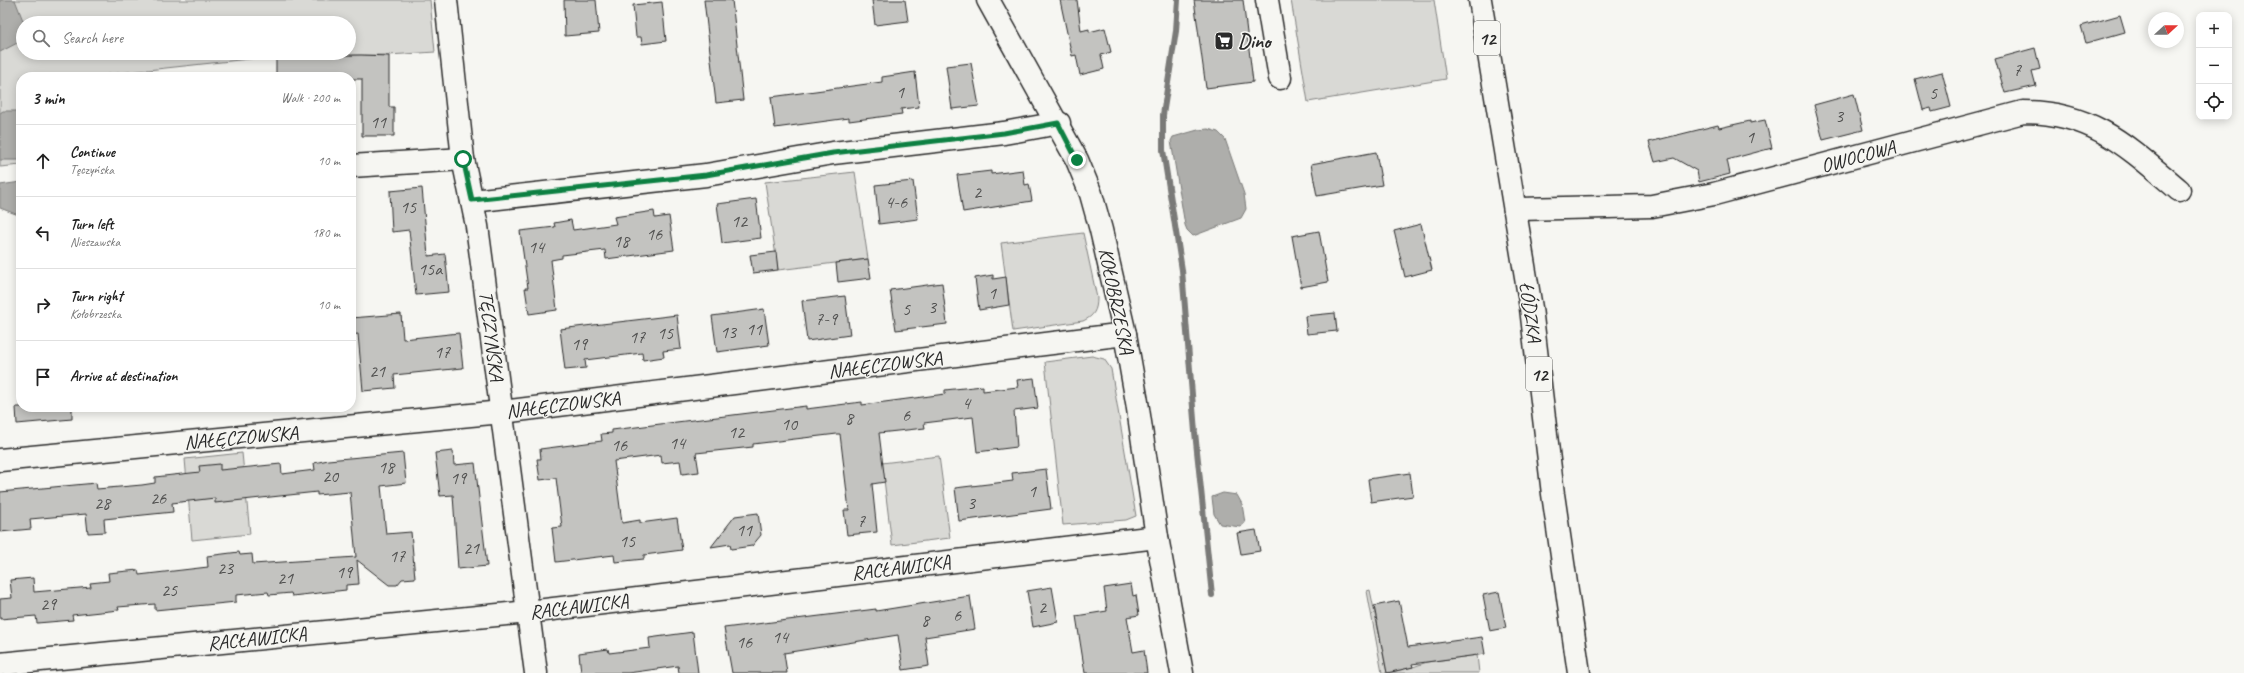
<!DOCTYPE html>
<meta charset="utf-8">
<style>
:root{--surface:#fff;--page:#f2f2f2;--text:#222;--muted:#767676;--line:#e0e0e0}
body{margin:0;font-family:Caveat,sans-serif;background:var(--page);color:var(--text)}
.controls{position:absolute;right:12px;top:12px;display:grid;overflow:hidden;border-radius:8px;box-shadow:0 2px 10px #0003}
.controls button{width:36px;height:36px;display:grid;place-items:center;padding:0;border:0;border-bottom:1px solid var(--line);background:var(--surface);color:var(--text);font:20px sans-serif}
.compass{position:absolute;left:2148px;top:12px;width:36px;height:36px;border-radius:50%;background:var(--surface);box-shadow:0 2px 10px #0003;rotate:69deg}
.stop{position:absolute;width:12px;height:12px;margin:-9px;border:3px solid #0b8043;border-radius:50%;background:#fff}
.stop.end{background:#0b8043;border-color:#fff;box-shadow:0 1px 4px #0008}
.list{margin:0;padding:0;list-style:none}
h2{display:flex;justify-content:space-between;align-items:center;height:52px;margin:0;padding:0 16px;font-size:17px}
h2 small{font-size:13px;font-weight:400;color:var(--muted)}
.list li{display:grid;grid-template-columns:26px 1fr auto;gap:12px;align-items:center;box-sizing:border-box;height:72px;padding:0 16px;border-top:1px solid var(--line)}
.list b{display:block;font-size:15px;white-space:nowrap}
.list p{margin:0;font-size:13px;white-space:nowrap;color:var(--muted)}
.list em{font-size:13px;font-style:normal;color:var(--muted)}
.icon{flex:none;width:22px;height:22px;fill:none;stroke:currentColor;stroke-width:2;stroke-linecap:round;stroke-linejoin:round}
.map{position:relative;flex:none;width:2244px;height:673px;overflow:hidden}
.search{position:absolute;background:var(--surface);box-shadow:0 2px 10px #0003;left:16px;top:16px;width:340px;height:44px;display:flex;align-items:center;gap:10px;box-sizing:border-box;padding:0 14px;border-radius:22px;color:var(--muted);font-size:15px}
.panel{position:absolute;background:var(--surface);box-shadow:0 2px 10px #0003;left:16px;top:72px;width:340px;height:340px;border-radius:16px}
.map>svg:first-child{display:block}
</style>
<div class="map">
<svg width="2244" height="673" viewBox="0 0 2244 673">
<rect width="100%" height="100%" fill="#f6f6f2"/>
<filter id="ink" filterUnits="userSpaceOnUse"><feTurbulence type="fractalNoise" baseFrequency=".025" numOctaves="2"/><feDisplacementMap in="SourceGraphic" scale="8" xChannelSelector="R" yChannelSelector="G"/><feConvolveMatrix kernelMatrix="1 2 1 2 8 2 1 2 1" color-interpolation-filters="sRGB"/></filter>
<g filter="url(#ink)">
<g fill="#d9d9d5" stroke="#828280" fill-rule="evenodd">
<path d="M0 0H430L435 52 389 55 276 56 83 77H21V165L0 167ZM23 23H349V53H23Z"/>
<polygon points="1291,0 1434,0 1446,79 1308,102"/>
<polygon points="855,172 868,259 778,270 765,182"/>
<path d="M1083 233 1097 298C1097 310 1094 316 1083 321L1013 331 1001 243Z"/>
<polygon points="1092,356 1104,359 1111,369 1136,516 1126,520 1063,525 1045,362"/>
<polygon points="242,453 250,534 192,540 185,459"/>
<polygon points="939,456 950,538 892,545 882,463"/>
<polygon points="1370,590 1387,673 1413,667 1427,662 1477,655 1479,673 1382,673 1367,591"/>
</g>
<g fill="#aeaeab" stroke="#7a7a78">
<polygon points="0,0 15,0 24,23 23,40 0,52"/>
<polygon points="3,111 21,111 21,160 0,160 0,113"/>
<polygon points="1208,129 1218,132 1225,139 1244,194 1246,209 1241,218 1193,236 1187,230 1185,225 1171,141 1173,137 1198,130"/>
<polygon points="21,182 21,216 0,208 0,185"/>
<polygon points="1223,493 1237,495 1242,504 1245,523 1240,527 1220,524 1214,514 1212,497"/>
</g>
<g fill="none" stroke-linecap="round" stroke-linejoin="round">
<polyline stroke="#7a7a78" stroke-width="6" points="1178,0 1176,31 1163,115 1163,150 1182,270 1195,432 1212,595"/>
</g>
<g fill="#c3c3c0" stroke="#2b2b2b">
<polygon points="564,0 596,0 599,33 565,36"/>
<polygon points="704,0 732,0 743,100 716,103"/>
<polygon points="872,0 905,0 908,21 875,25"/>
<polygon points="1060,0 1077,0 1081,31 1089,29 1089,32 1105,28 1111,52 1101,55 1104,69 1080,75 1076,55 1072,56"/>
<polygon points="1194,0 1243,0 1253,82 1206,88"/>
<polygon points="662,2 666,41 642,44 641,37 636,37 633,5"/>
<polygon points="2120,15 2125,32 2086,43 2081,26"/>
<polygon points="2035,48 2040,69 2032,71 2036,86 2005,93 1995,59"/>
<polygon points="361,55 389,56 389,107 394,107 394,136 362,136 362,79 351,79 351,77 276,77 276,56"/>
<polygon points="971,63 979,106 952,109 946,66"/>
<polygon points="915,72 919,107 901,109 902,114 849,121 849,118 775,128 771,97 882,82 882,77"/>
<polygon points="1942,72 1951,107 1932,112 1931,108 1923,110 1915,79"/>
<polygon points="1854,94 1863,130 1823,140 1814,105"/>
<polygon points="1765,120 1772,148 1727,160 1730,174 1699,182 1697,171 1674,158 1655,162 1649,142 1718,125 1719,128 1750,121 1750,123"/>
<polygon points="1376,152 1382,185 1317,196 1311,164"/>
<polygon points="1023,170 1025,185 1029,184 1032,201 963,212 957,175 991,171 991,174"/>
<polygon points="913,181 918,219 879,224 875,185"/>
<polygon points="422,188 428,256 445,254 449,292 416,295 409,230 392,232 390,191"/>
<polygon points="756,199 761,238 722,243 717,204"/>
<polygon points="654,211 655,218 669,216 674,250 606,259 605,250 562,255 562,258 551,260 557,310 529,314 525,288 528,288 520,231 555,227 554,223 571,220 573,230 616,224 614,217"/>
<polygon points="1421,224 1432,270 1405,277 1394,231"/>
<polygon points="1319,231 1328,282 1301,287 1292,236"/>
<polygon points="776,252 778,270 753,273 750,255"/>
<polygon points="868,259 871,278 838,282 836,263"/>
<polygon points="993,275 993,279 1006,277 1009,305 979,310 975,278"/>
<polygon points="942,283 947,324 896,330 890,290"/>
<polygon points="845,296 850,335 807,341 802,301"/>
<polygon points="764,309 769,345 717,352 712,316"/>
<polygon points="1335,313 1337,331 1307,334 1305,316"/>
<polygon points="401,314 403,339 459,333 463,368 394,375 395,388 363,391 358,334 351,335 351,318"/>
<polygon points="677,315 681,349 663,351 664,357 643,360 642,353 585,360 586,368 565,370 560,329"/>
<polygon points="1034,378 1038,408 1014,411 1017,447 977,452 973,417 924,423 925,428 879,433 885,482 872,484 877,532 847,535 844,510 849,510 840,434 837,434 753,444 753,447 696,453 699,472 682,474 680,461 662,463 661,455 614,461 622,523 640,520 640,523 677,518 682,550 644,555 644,559 615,562 614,555 556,562 552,528 562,527 556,478 540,480 537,459 541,459 540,449 602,441 601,434 612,433 612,430 806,406 806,409 862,402 862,405 945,394 945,390 983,386 983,391 1018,387 1017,380"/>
<polygon points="16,407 72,407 72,419 17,424"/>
<polygon points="453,451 454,465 475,463 487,566 458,569 453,495 440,496 435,453"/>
<polygon points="403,453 406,483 381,486 386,534 411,532 415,578 402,579 397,585 389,585 357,560 359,584 346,585 346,590 292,596 291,593 269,595 268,592 236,595 236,602 155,610 155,604 118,607 119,610 72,615 73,620 37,623 36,616 0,619 0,599 12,598 10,580 33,578 34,592 91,587 90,583 109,581 108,573 138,570 139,575 208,567 207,556 239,552 240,555 252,554 253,564 356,557 350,492 317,495 317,492 215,503 215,498 172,503 173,512 104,519 105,532 88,533 86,514 30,519 31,529 0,532 0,492 96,483 97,489 142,485 155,483 155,477 200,472 199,466 220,464 220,470 281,464 282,474 315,470 314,463 328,460"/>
<polygon points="1046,469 1051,509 959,521 955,488 1013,481 1012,473"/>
<polygon points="1410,473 1413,496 1371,502 1368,479"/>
<polygon points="758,513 761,535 752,546 731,549 730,544 711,547 735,516"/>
<polygon points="1256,530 1260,551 1241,554 1237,533"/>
<polygon points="1131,584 1133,596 1136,595 1139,615 1127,617 1133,652 1144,650 1147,673 1085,673 1076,616 1107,611 1104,588"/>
<polygon points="1052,587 1058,622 1033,627 1027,591"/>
<polygon points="1499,592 1506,628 1490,631 1483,595"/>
<polygon points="970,596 975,629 925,637 929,666 903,670 898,635 784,653 787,673 732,673 724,628 876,609 876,611"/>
<polygon points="1399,601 1408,647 1482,637 1485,654 1412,664 1413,667 1387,673 1374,606"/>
<polygon points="693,632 698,673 679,673 678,666 628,673 581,673 579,653 608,649 609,653 650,648 649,638"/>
</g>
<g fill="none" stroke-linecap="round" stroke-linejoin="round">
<defs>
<g id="minor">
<polyline points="446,0 463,159 477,226 536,673"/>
<polyline points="988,0 1077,160 1091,194 1101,230 1125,334 1137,402 1157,537 1182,673"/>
<polyline points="1267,0 1280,78"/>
<polyline points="351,166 463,159"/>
<polyline points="472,201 706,175 833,153 1004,133 1059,123"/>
<path d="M1515 209 1652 206 1714 194 2023 112C2093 112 2128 147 2179 190"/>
<polyline points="0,460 502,412 1125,334"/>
<polyline points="0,664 528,612 1157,537"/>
</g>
<polyline id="major" points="1480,0 1531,308 1553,494 1579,673"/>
</defs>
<use href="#minor" stroke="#2b2b2b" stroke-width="25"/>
<use href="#major" stroke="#2b2b2b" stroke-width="25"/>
<use href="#minor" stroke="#f6f6f2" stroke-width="22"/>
<use href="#major" stroke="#f6f6f2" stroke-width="22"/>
</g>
</g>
<g fill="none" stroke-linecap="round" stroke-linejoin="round" filter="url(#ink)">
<polyline stroke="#0b8043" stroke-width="5" points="463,159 472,200 706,175 833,153 1004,133 1058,123 1077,160"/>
</g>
<defs>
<symbol id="supermarket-square" viewBox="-11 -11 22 22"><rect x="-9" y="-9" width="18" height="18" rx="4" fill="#2b2b2b" stroke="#f6f6f2"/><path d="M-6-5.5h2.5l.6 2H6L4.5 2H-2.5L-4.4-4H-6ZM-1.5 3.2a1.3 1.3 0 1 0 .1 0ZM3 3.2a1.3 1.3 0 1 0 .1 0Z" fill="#fff"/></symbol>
</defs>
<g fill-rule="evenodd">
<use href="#supermarket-square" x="1213" y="30" width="22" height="22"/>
</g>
<g text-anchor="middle" stroke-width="3" stroke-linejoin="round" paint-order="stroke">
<g font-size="18" fill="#515150">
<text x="2017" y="76">7</text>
<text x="900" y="98">1</text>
<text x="1933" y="99">5</text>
<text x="1839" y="122">3</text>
<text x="378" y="128">11</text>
<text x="1750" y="143">1</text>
<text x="977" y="198">2</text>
<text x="896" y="208">4-6</text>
<text x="408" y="213">15</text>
<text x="739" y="227">12</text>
<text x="654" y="240">16</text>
<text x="621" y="247">18</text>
<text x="536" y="253">14</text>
<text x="430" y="275">15a</text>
<text x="992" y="299">1</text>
<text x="932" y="313">3</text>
<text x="906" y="315">5</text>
<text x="826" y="325">7-9</text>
<text x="754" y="335">11</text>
<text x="728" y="338">13</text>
<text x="665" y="339">15</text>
<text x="637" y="343">17</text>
<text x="579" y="350">19</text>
<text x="442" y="358">17</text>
<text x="377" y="377">21</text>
<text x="966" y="409">4</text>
<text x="906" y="421">6</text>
<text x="849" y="424">8</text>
<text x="789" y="430">10</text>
<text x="736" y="438">12</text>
<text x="677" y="449">14</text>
<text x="619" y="451">16</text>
<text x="386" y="473">18</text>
<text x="330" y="482">20</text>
<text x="458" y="484">19</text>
<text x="1032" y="497">1</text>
<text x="158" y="504">26</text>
<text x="102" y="509">28</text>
<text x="971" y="509">3</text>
<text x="861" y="527">7</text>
<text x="744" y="536">11</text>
<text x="627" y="547">15</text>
<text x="471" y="554">21</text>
<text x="397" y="562">17</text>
<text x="225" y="574">23</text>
<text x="344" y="578">19</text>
<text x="285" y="584">21</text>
<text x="169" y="596">25</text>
<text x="48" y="610">29</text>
<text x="1042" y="613">2</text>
<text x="957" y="621">6</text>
<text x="925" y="626">8</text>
<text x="780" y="643">14</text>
<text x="744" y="648">16</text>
</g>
<g fill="#f6f6f2" stroke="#686867" stroke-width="1">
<rect x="1474" y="21" width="26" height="34" rx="3"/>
<rect x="1526" y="357" width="26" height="34" rx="3"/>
</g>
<g font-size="19" font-weight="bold" fill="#2b2b2b">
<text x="1487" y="45">12</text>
<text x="1539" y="381">12</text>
</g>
<g font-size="20" font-weight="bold" fill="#2b2b2b" stroke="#f6f6f2" text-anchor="start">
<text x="1238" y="48">Dino</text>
</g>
<g font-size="20" fill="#2b2b2b" stroke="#f6f6f2">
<text transform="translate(1858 156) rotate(-15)" y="7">OWOCOWA</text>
<text transform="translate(1117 301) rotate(78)" y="7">KOŁOBRZESKA</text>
<text transform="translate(1531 312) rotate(82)" y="7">ŁÓDZKA</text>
<text transform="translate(492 336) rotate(83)" y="7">TĘCZYŃSKA</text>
<text transform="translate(885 364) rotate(-7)" y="7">NAŁĘCZOWSKA</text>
<text transform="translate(563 404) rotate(-7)" y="7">NAŁĘCZOWSKA</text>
<text transform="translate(241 437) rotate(-5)" y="7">NAŁĘCZOWSKA</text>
<text transform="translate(901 567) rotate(-7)" y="7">RACŁAWICKA</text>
<text transform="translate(579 606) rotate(-7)" y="7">RACŁAWICKA</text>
<text transform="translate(257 638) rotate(-6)" y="7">RACŁAWICKA</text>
</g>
</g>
</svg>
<div class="controls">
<button>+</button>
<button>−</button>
<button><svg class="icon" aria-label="locate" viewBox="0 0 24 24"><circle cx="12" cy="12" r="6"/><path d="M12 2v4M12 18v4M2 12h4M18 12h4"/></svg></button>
</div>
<svg class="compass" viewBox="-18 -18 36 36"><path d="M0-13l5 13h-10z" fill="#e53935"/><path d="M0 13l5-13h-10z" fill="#767676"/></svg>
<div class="stop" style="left:463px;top:159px"></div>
<div class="stop end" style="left:1077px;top:160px"></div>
<div class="search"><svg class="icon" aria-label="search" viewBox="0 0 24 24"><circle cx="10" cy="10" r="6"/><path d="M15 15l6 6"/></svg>Search here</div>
<section class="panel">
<h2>3 min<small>Walk · 200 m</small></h2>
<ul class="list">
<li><svg class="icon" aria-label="ahead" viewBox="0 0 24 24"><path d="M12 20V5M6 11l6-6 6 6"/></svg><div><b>Continue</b><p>Tęczyńska</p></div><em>10 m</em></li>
<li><svg class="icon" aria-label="left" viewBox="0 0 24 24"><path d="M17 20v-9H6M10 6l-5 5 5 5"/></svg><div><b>Turn left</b><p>Nieszawska</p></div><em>180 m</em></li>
<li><svg class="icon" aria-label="right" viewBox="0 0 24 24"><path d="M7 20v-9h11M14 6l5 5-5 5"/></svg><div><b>Turn right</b><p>Kołobrzeska</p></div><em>10 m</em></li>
<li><svg class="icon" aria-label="arrive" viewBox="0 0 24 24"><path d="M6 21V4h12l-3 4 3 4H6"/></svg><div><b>Arrive at destination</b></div></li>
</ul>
</section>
</div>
